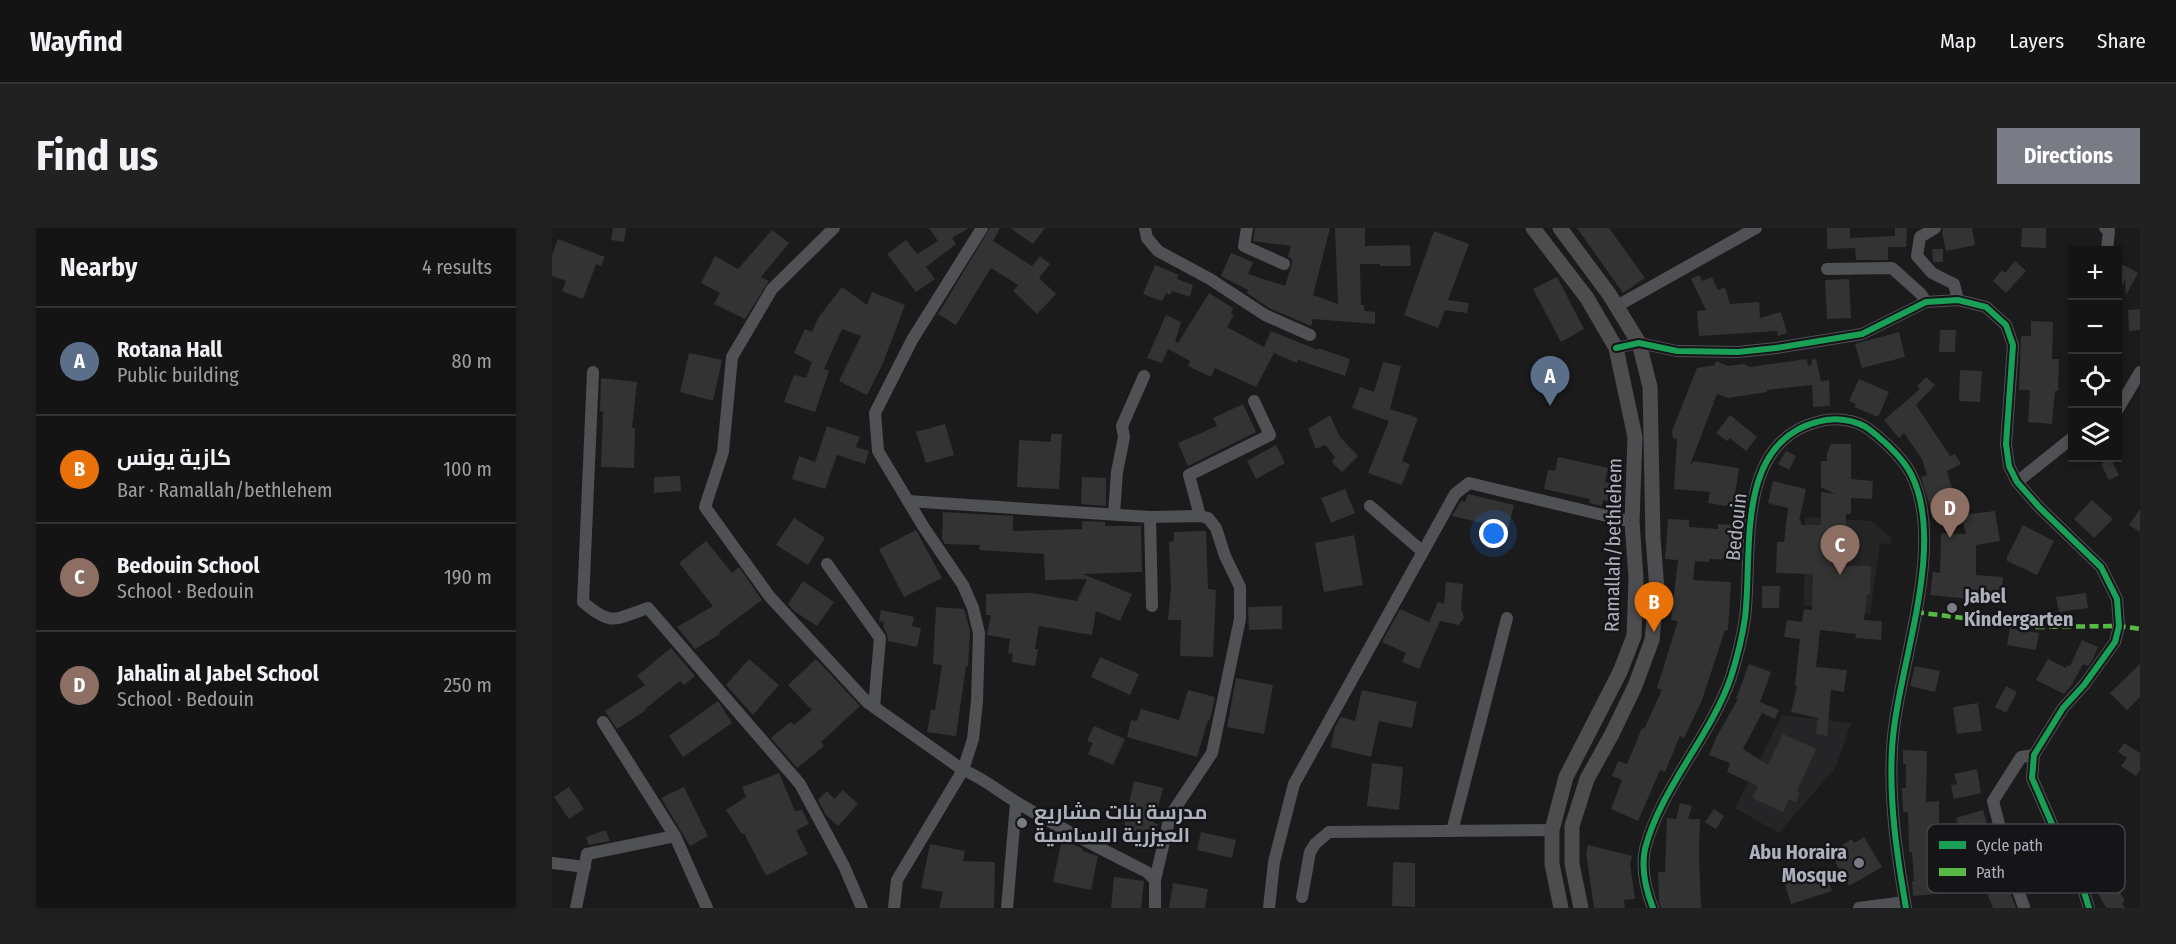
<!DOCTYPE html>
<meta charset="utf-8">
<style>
:root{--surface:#141415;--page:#212122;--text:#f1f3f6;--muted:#9d9ea0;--line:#333334;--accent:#797c85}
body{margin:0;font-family:"Fira Sans Condensed",Cairo,sans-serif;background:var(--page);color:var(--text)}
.controls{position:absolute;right:18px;top:18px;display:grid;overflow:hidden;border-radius:0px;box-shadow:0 3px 9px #0003}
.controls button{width:54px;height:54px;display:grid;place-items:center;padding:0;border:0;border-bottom:2px solid var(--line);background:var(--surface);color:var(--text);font:30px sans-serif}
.you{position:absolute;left:942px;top:306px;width:21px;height:21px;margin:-15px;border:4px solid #fff;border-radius:50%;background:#1a73e8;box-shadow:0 0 0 9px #1a73e833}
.badge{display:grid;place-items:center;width:39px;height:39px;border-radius:50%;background:var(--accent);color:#fff;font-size:20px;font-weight:700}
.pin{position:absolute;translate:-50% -50px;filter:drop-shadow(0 2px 3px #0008)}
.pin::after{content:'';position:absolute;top:32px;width:21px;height:18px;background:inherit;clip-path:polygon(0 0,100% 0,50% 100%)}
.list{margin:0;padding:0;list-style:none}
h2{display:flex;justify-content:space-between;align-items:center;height:78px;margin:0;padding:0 24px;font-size:26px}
h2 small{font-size:20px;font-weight:400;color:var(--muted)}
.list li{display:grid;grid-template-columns:39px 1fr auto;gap:18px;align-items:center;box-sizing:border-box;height:108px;padding:0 24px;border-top:2px solid var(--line)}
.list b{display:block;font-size:22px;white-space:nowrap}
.list p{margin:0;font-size:20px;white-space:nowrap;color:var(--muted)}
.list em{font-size:20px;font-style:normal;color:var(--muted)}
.icon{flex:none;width:33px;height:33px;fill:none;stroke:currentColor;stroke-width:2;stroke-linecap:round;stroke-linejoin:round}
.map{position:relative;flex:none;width:1588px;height:680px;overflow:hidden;border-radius:0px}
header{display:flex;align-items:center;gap:36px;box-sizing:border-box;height:84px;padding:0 30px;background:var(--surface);border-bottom:2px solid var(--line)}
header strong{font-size:28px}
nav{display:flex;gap:33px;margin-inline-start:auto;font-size:21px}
.intro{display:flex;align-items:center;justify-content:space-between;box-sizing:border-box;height:144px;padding:0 36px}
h1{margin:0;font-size:42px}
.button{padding:15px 27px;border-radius:0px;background:var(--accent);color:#fff;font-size:21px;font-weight:700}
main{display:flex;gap:36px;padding:0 36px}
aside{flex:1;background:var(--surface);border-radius:0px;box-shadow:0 3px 9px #0003}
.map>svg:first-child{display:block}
</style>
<header>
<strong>Wayfind</strong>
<nav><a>Map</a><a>Layers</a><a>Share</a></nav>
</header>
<div class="intro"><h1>Find us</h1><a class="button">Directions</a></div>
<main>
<aside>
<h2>Nearby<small>4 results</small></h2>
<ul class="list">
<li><span class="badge" style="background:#5c6f8a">A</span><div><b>Rotana Hall</b><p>Public building</p></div><em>80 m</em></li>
<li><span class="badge" style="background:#e8710a">B</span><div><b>كازية يونس</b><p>Bar · Ramallah/bethlehem</p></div><em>100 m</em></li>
<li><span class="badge" style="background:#8d6e63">C</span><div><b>Bedouin School</b><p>School · Bedouin</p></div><em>190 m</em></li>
<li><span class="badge" style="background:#8d6e63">D</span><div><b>Jahalin al Jabel School</b><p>School · Bedouin</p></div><em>250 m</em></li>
</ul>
</aside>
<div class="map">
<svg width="1588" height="680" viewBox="0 0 1588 680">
<rect width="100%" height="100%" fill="#1b1b1c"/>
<g fill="#252528">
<polygon points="1253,289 1319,293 1339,309 1339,317 1328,315 1318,386 1252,377"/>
<polygon points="1230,487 1299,495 1284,539 1227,605 1183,580"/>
</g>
<g fill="#333334">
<polygon points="61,0 74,0 72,14 59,12"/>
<polygon points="377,0 417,0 400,10 404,16 374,39 383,51 364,64 335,26 354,12 365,26 386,13"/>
<polygon points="438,0 448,0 441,13 480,38 488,28 498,36 487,50 504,66 485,86 461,63 466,57 439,40 404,97 386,86"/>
<polygon points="458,0 493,0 481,16"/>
<polygon points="703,0 778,0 761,67 786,76 783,0 813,0 813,18 858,17 859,38 828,38 828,36 808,36 809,77 812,77 812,83 823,84 823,96 761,91 759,98 717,80 695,65 696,62 669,48 679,25 701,34 696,46 733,58 740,36 740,31 736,29 739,18 701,13"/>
<polygon points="1025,0 1057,0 1093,50 1071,65"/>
<polygon points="1275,0 1298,0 1298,10 1343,8 1343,0 1355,0 1354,19 1336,19 1336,32 1304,32 1303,20 1275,21"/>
<polygon points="1391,0 1420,0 1423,17 1394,23 1390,5"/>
<polygon points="1470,0 1494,0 1494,20 1469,19"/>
<polygon points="220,2 237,15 209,49 217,53 193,91 162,76 168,65 149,55 163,28 186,41"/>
<polygon points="882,3 917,16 896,72 917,75 915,85 893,82 886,100 852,87"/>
<polygon points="6,11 53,29 49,38 44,36 31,71 10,63 14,53 0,48 0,27"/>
<polygon points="1380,21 1391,21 1391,34 1381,34"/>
<polygon points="1463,33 1474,43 1454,65 1441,53 1450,42 1453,45"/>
<polygon points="1566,34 1586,45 1574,67 1573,52 1566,66"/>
<polygon points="603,37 627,47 625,51 641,57 638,69 620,63 618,67 614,65 610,73 591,66"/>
<polygon points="1147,47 1150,53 1160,49 1166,62 1173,59 1178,76 1207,74 1208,90 1229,84 1235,105 1226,108 1225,103 1147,108 1145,83 1154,82 1139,51"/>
<polygon points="1005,49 1032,101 1009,114 981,61"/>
<polygon points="1297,51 1299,90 1275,91 1273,52"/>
<polygon points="290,59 315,77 320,64 353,77 331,135 315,167 287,153 309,108 290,101 272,141 277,143 263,184 232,174 242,147 254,150 260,134 242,125 253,101 260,104 266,90"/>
<polygon points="657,65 681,80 679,86 682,87 675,99 712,119 719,103 766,122 766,120 798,131 793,148 746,132 745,135 722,125 704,159 663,140 659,149 636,138 638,133 616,121 610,135 595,130 614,87 629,94 623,114 626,115"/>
<polygon points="1588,81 1588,102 1577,103 1576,82"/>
<polygon points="1479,93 1501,94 1500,131 1507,131 1506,163 1503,163 1500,196 1476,194 1478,162 1467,162 1469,108 1479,108"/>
<polygon points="1388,102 1404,102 1403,124 1387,124"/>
<polygon points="1347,104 1353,129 1310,140 1303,116"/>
<polygon points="137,125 170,132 161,173 128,164"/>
<polygon points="1255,131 1256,138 1260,136 1260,132 1264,131 1269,153 1277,152 1278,178 1261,179 1260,157 1215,162 1215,164 1176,170 1165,166 1163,172 1160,173 1162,174 1138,237 1142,233 1187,240 1181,279 1156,275 1158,264 1122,261 1125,211 1121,210 1120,203 1145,140 1163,137 1164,133 1176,138 1192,136 1198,139"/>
<polygon points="831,134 849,138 838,181 866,190 850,233 858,236 850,257 816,245 837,193 800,180 808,159 822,164"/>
<polygon points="1408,142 1430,143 1428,174 1407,173"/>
<polygon points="1374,149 1383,157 1364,177 1398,228 1403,226 1409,236 1395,243 1407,285 1382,292 1369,249 1375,247 1370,231 1352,205 1347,210 1332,192 1368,161 1365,158"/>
<polygon points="49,150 85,154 80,200 83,200 82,240 49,239 51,184 48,183"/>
<polygon points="1307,151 1337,164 1326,189 1302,179 1304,176 1297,173"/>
<polygon points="691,176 704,204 636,238 626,215 665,198 661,190"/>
<polygon points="778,187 788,209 806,228 790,244 780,234 783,229 773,217 764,221 756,201"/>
<polygon points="1178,187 1205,209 1194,223 1178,210 1175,213 1164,205"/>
<polygon points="393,196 402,227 374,235 364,204"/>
<polygon points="275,198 308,209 304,219 317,223 313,236 285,227 273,261 240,251 247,228 263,234"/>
<polygon points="499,206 510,206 507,261 465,259 467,212 499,214"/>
<polygon points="1279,216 1299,216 1299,251 1321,253 1320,271 1299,270 1299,286 1294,286 1293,338 1319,338 1318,366 1315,366 1312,392 1330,393 1329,412 1303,410 1304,406 1268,402 1264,439 1295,442 1292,464 1279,462 1275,508 1264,506 1266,490 1239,484 1245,458 1243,458 1248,411 1232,409 1235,392 1250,394 1252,381 1260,382 1261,346 1224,345 1225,314 1232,314 1236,280 1216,275 1221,253 1254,261 1247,293 1249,293 1249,297 1269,297 1269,264 1283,266 1269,259 1269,233 1275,233 1275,225"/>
<polygon points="724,217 733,235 704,251 695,233"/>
<polygon points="1234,223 1244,228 1237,242 1226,236"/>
<polygon points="1006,229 1056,240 1053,254 1060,255 1056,273 1051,272 1050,278 1037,275 1038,271 992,261 996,242 1003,243"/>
<polygon points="1559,231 1567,247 1557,252 1549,236"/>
<polygon points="128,248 129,263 102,265 102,249"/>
<polygon points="530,249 554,250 554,278 529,276"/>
<polygon points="793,261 803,285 779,295 769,270"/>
<polygon points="916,266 962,277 956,301 900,288 909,273 913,274"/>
<polygon points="1540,272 1561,291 1542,310 1522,291"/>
<polygon points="1588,281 1588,304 1577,297"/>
<polygon points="1443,283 1448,313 1424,317 1424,347 1451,349 1449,374 1378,367 1381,344 1388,345 1389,305 1414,306 1409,287"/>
<polygon points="391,284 461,288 461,303 530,301 530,293 553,294 553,298 589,298 590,344 531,346 580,366 568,393 544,383 540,407 487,398 483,421 486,421 483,438 460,434 461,426 456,425 458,411 435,407 439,387 434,387 434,366 480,365 525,373 535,351 493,352 492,326 427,322 428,317 393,316 390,311"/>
<polygon points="242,290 273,310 256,337 224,317"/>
<polygon points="1116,291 1137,292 1137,299 1166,301 1166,296 1184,297 1182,332 1158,331 1157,334 1143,333 1141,352 1179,354 1176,402 1173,402 1150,472 1132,510 1128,508 1113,544 1108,542 1086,593 1059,581 1070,552 1060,548 1066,533 1075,536 1090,500 1092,501 1110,462 1105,460 1126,393 1119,392 1126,332 1113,331"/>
<polygon points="1471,297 1502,313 1485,347 1455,333 1455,329"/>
<polygon points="364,302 390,350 352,369 327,321"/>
<polygon points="654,303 656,361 664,362 661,429 628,428 629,392 616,392 619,360 617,314 622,313 622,304"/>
<polygon points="802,307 811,357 772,364 763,315"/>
<polygon points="154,313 180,345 187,339 210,372 167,404 168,406 143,421 125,399 161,378 127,335"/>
<polygon points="251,353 282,374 265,398 242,383 236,376"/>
<polygon points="894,354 911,356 909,380 912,390 907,397 888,393 867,441 850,434 854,425 830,414 848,381 877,394 886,374 892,376"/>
<polygon points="1210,358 1228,358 1227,380 1210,380"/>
<polygon points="1534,365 1536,380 1507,384 1504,369"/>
<polygon points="730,378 730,401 697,402 696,379"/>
<polygon points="384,379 412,381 418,402 416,438 414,438 404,508 375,504 379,482 383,482 390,437 381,436"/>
<polygon points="329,382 362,389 360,398 369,400 365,419 336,413 335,406 331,399 332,394 327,393"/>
<polygon points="1458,400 1487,405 1484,422 1455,417"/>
<polygon points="1530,412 1546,419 1541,431 1536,438 1531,436 1519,458 1512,466 1484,452 1496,431 1514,440 1515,437 1518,438"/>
<polygon points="119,420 143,448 132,457 128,453 93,481 94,482 65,501 53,483 93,457 85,448"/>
<polygon points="548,429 587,446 578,467 539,449"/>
<polygon points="197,431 227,457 201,487 174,457"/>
<polygon points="264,431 308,478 269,514 272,518 245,540 219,510 238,494 242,497 260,482 236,457"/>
<polygon points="1197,436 1219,444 1208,474 1227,482 1223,491 1210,485 1191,521 1216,537 1231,506 1264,521 1245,563 1248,565 1244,574 1237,571 1231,584 1200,570 1206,558 1175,544 1178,535 1157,527 1165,508 1186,471 1184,471"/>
<polygon points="1588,436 1588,469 1575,482 1558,465"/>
<polygon points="1363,438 1388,443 1383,464 1358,458"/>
<polygon points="684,450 721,457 712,506 675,499"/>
<polygon points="1454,458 1465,464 1454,485 1443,479"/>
<polygon points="636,462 663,469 658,492 656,492 645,529 575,509 579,492 585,493 589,481 627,492"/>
<polygon points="810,462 865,474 860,500 827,493 819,529 779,519 783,499 789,489 803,493"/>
<polygon points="166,473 180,495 131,529 117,508"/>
<polygon points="1426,475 1430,503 1405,506 1401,479"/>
<polygon points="542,498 573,511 561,537 536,526 541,515 535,513"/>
<polygon points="1572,515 1588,525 1588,542 1584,548 1569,538 1575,530 1566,524"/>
<polygon points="1351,522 1375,523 1374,574 1387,573 1387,627 1399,626 1402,664 1361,668 1360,653 1362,653 1360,624 1357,624 1356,584 1351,584 1350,560 1354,560 1354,536 1351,536"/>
<polygon points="820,535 851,539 847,582 815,578"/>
<polygon points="1425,541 1429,565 1402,571 1399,557 1405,556 1402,546"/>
<polygon points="227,545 243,583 250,582 257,596 244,602 256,626 214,648 192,605 190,606 174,582 194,569 190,559"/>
<polygon points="582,553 611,560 602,595 606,596 599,621 569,612"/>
<polygon points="17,559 32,581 17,591 2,569"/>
<polygon points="132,559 156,608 138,618 109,570"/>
<polygon points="291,562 306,576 286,598 274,587 266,572 275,563 282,571"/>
<polygon points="1128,575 1140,578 1136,591 1148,591 1147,626 1149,680 1109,680 1107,673 1106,644 1113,644 1115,590 1124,591"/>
<polygon points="1162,581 1172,588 1164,601 1153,594"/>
<polygon points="1431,582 1443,623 1440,624 1450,657 1453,656 1456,665 1458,664 1464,680 1441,680 1434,663 1436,662 1419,609 1411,612 1404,590"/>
<polygon points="54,602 58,613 37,617 34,609"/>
<polygon points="649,604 684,612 680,630 645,622"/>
<polygon points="1312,609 1330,639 1297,658 1278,625 1300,611 1302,615"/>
<polygon points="510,611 531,621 530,623 546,628 539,662 501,654"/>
<polygon points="378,616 413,623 411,633 443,634 442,680 387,680 391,664 369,660"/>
<polygon points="1036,617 1080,628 1078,636 1083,671 1072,672 1073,680 1042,680 1034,625"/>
<polygon points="841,634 863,635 863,679 840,678"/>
<polygon points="1273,641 1280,663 1239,676 1231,651 1255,643 1256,646"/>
<polygon points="1559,648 1573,673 1570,675 1573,680 1554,680 1542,657"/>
<polygon points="562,649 592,653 589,680 559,680"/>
<polygon points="621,655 656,661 653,680 617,680"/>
</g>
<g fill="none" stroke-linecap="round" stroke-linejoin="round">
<g stroke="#4f5155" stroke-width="12">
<path d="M282 0 220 61 180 129 171 224 153 279 218 369 315 474 411 542C434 551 449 566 471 578 511 602 553 623 595 644L603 652V680"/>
<polyline points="593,0 595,10 606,23 658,51 713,87 758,107"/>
<polyline points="695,0 692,18 732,36"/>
<polyline points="1383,0 1368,9 1365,28 1380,45 1402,56 1406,72"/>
<polyline points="1553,0 1557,3 1555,22"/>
<polyline points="1275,41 1340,40 1369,66 1374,74"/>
<polyline points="1065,78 1204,0"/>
<polyline points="1064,120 1087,115 1125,123 1186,124 1224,120 1310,106 1374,74 1406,72 1434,79 1454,97 1461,117 1454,216 1457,238 1465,254 1487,279 1549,339 1565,371 1567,398 1563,414 1532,457 1511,480 1482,527 1480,550 1503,603 1528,651 1537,680"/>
<path d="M41 144 31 374C60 399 63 391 96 380L248 556 292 638 310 680"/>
<polyline points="1566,181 1588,144"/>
<polyline points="1465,254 1520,210"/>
<polyline points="356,273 598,289 648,288 656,290 664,300 673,328 688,359 688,391 660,525 618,588 603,652"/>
<polyline points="818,278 871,324"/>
<polyline points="562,286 565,244 572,209 570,198 592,148"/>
<polyline points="648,288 637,247 718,207 702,173"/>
<polyline points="598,289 600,378"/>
<polyline points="275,336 328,410 322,479"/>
<polyline points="51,494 123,608 155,680"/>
<polyline points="900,603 955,390"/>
<polyline points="0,635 33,639"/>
<polyline points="750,669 758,624 763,616 777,604 1000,602"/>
<polyline points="1472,679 1458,639 1441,573 1469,529 1482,527"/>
<polyline points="24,680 35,626 123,608"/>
<polyline points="342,680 345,652 411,542 421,511 425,473 427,405 421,380 411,357 371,298 326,223 323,185 360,112 430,0"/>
<polyline points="455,680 464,575"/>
<polyline points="717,680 722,634 742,556 903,266 917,255 1080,294"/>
<path d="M1101 680C1094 662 1089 640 1093 621 1108 561 1159 508 1179 449 1185 430 1190 410 1193 390 1201 325 1182 216 1265 194 1281 189 1304 191 1318 202 1332 213 1350 229 1359 246 1396 319 1344 442 1340 521 1337 574 1345 628 1354 680"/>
<polyline points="1307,680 1353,674"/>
</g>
<g stroke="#4d4d50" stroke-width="15">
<polyline points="981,0 1035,70 1064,120 1083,209 1080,294 1084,350 1082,408 1068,444 1014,549 1000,602 1000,636 1009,680"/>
<polyline points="1008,0 1057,66 1087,115 1098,159 1101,310 1105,362 1100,412 1083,458 1060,506 1035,551 1020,598 1020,636 1029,680"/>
</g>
<polyline stroke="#58b947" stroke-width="4.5" stroke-dasharray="9 4.5" stroke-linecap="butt" points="1363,384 1485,399 1567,398 1588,401"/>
<defs>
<g id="cycleway">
<polyline points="1064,120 1087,115 1125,123 1186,124 1224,120 1310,106 1374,74 1406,72 1434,79 1454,97 1461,117 1454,216 1457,238 1465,254 1487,279 1549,339 1565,371 1567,398 1563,414 1532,457 1511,480 1482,527 1480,550 1503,603 1528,651 1537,680"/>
<path d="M1101 680C1094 662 1089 640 1093 621 1108 561 1159 508 1179 449 1185 430 1190 410 1193 390 1201 325 1182 216 1265 194 1281 189 1304 191 1318 202 1332 213 1350 229 1359 246 1396 319 1344 442 1340 521 1337 574 1345 628 1354 680"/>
</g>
</defs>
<use href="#cycleway" stroke="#151518" stroke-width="10"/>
<use href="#cycleway" stroke="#1a9f57" stroke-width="6"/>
</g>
<g fill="#797c85" stroke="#151518" stroke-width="2">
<circle cx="1400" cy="380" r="6"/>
<circle cx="470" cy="595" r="6"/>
<circle cx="1307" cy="635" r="6"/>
</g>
<g text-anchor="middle" stroke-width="5" stroke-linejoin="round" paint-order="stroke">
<g font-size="20" fill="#acb1bd" stroke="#151518">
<text transform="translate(1184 299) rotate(-84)" y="7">Bedouin</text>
<text transform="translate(1061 317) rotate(-89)" y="7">Ramallah/bethlehem</text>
</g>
<g font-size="20" font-weight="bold" fill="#acb1bd" stroke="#151518" text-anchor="start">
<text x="1412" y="375">Jabel<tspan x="1412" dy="23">Kindergarten</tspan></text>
<text x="482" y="591">مدرسة بنات مشاريع<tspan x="482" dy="23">العيزرية الاساسية</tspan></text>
<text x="1295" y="631" text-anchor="end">Abu Horaira<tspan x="1295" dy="23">Mosque</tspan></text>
</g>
</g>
<rect x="1375" y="596" width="198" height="69" rx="9" fill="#151518" stroke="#42444a" stroke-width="1.5"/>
<rect x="1387" y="613" width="27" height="8" fill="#1a9f57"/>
<rect x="1387" y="640" width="27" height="8" fill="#58b947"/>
<g font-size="16" fill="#acb1bd">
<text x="1424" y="623">Cycle path</text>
<text x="1424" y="650">Path</text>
</g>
</svg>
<div class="controls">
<button>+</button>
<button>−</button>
<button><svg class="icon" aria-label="locate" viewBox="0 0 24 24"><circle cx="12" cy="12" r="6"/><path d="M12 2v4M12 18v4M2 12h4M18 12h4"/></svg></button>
<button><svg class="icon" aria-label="layers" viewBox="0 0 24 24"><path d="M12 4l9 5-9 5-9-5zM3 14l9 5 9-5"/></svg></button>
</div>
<div class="you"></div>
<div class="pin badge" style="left:998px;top:178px;background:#5c6f8a">A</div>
<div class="pin badge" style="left:1102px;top:404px;background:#e8710a">B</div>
<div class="pin badge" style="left:1288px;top:347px;background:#8d6e63">C</div>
<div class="pin badge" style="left:1398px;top:310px;background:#8d6e63">D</div>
</div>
</main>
